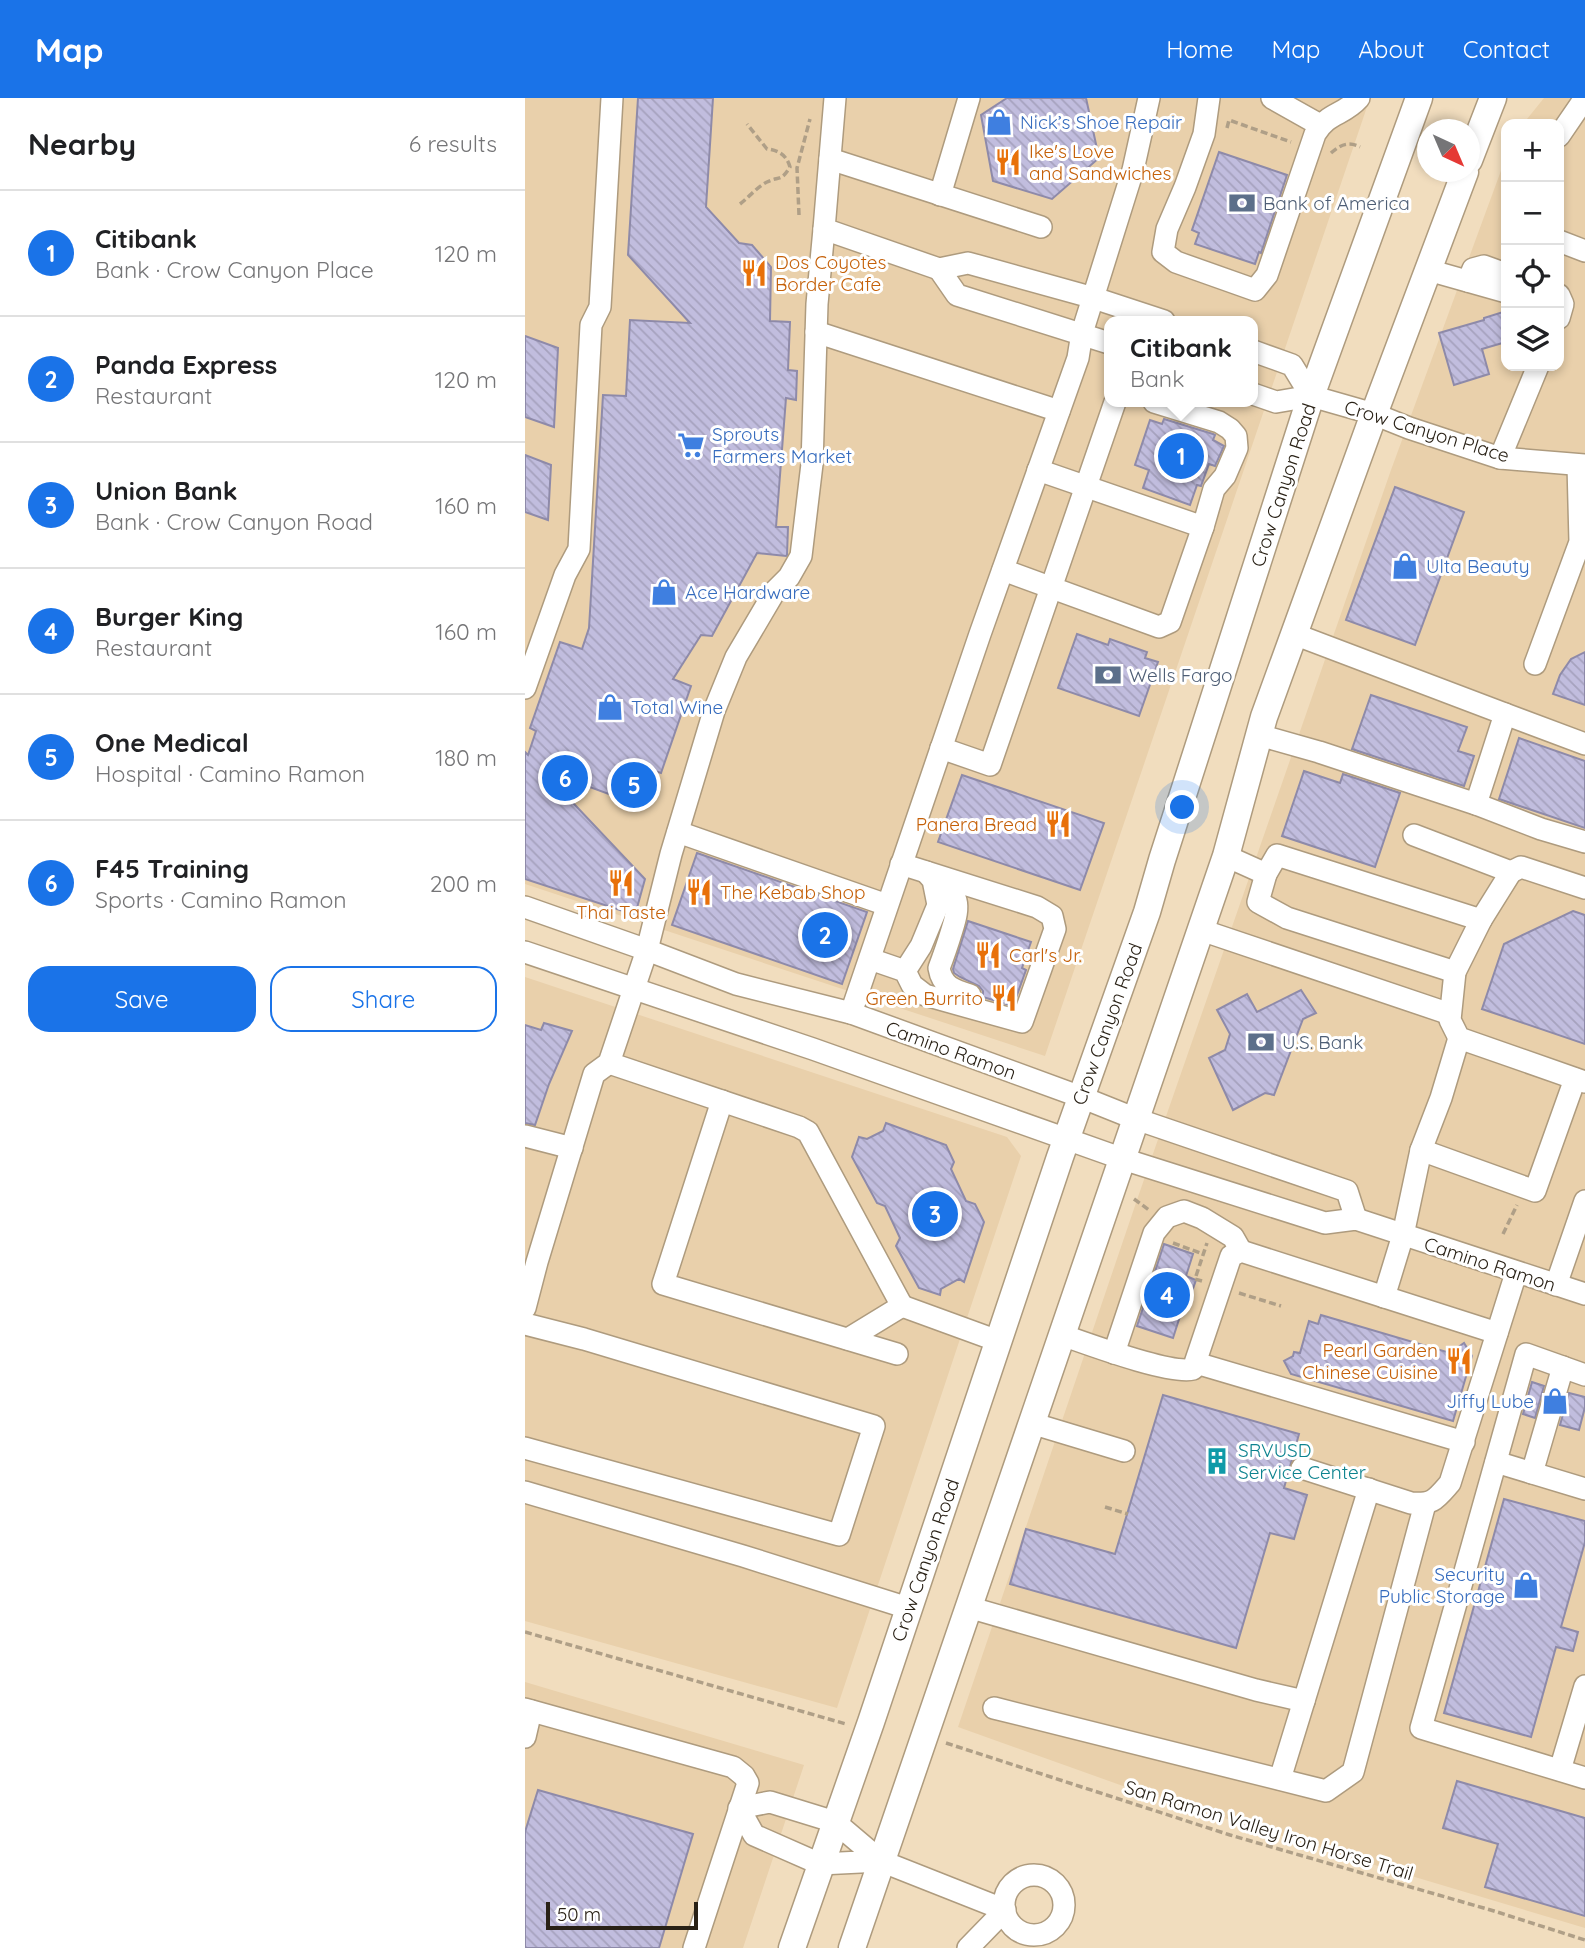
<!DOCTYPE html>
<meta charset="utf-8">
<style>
:root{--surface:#fff;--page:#f6f6f6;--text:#202124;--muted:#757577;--line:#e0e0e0;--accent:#1a73e8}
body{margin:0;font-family:Quicksand,sans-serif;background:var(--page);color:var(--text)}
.controls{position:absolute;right:21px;top:21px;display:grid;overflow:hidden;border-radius:14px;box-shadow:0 4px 10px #0003}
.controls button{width:63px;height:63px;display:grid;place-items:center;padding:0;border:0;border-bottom:2px solid var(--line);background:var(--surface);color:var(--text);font:35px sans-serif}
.compass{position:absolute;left:892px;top:21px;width:63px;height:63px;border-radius:50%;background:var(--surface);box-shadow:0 4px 10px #0003;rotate:136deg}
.scale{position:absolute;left:21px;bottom:18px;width:152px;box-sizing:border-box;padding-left:7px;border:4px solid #292116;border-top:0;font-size:19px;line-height:24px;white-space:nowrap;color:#292116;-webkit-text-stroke:5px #fff;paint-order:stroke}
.you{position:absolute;left:658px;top:710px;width:24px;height:24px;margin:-18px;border:5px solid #fff;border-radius:50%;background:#1a73e8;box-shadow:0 0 0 10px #1a73e833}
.badge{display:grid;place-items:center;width:46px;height:46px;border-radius:50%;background:var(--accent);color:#fff;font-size:23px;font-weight:700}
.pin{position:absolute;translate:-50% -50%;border:4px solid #fff;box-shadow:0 2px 7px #0006}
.popup{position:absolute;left:579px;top:218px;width:154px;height:91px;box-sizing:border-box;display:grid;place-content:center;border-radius:14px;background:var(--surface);filter:drop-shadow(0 2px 5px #0005);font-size:23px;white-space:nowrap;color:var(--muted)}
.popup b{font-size:26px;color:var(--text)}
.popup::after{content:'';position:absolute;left:50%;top:100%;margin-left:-14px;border:14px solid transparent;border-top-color:var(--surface)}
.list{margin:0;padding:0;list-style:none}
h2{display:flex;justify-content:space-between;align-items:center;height:91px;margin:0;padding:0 28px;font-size:30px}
h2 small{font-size:23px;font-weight:400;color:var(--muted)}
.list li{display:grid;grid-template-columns:46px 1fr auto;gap:21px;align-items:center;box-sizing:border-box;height:126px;padding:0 28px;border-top:2px solid var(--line)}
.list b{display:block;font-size:26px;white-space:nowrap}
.list p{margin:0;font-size:23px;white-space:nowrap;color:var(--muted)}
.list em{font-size:23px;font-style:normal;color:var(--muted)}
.actions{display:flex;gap:14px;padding:21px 28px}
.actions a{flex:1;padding:16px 0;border:2px solid var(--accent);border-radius:21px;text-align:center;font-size:24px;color:var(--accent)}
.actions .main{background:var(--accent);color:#fff}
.icon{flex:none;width:38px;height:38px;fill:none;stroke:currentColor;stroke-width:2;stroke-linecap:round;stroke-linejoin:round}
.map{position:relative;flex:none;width:1060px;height:1850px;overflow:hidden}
header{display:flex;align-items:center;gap:42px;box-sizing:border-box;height:98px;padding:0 35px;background:var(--accent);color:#fff}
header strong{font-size:33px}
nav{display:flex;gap:38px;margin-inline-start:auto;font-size:24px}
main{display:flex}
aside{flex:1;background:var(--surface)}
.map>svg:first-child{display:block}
</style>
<header>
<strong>Map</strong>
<nav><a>Home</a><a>Map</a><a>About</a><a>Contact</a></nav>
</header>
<main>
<aside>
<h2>Nearby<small>6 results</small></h2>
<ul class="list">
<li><span class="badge">1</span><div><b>Citibank</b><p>Bank · Crow Canyon Place</p></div><em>120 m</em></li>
<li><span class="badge">2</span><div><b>Panda Express</b><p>Restaurant</p></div><em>120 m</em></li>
<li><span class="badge">3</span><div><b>Union Bank</b><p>Bank · Crow Canyon Road</p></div><em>160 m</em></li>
<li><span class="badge">4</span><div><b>Burger King</b><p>Restaurant</p></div><em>160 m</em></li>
<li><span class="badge">5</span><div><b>One Medical</b><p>Hospital · Camino Ramon</p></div><em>180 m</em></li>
<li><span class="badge">6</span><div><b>F45 Training</b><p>Sports · Camino Ramon</p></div><em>200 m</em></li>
</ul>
<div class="actions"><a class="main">Save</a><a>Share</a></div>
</aside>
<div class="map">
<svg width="1060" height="1850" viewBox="0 0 1060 1850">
<defs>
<pattern id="building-back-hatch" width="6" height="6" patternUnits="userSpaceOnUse" patternTransform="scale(1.75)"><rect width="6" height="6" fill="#c1bdde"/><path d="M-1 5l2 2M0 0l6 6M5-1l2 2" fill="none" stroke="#a6a2be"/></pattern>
</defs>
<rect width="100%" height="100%" fill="#f1ddbe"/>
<g fill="#e9d0ab" fill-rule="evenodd">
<path d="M0 0H845L520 958 0 786ZM584 223H728V304H584Z"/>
<polygon points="1019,0 1060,0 1060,1830 833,1762 598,1688 433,1629 614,1096 866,372 981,59 981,268 1034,268 1034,26 998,26"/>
<polygon points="0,879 482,1039 496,1058 312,1610 0,1523"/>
<polygon points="0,1584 279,1667 218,1850 0,1850"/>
</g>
<g fill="url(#building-back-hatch)" stroke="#8e8aa9" stroke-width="2">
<polygon points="113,0 188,0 181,109 214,145 227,147 246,169 245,223 265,224 263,272 272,273 271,302 261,300 251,429 263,429 262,457 261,458 232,455 187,538 176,537 148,581 166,588 136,675 130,673 120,698 108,705 16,671 120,781 110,817 0,781 0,654 3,657 11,633 5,630 35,544 57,551 64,530 78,297 101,298 105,222 165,225 103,157"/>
<polygon points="482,0 561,0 574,60 527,101 468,83 456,17"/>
<polygon points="694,54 762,77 736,155 734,154 730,166 670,146 674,135 667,132"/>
<polygon points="981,213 981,244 957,251 964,276 929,287 914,235 959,222 959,220"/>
<polygon points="0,238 33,250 29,329 0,319"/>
<polygon points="639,321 688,336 690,337 688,342 699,348 690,368 684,366 676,388 672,387 665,407 618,390 624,372 610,367 625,322 637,326"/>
<polygon points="0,357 26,367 23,422 0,414"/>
<polygon points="870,389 939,414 890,547 821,522"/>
<polygon points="552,536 583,547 585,541 622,554 620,560 633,564 614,618 533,590"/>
<polygon points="1060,554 1060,607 1028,596 1035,577 1046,561"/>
<polygon points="846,597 942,629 933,653 949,658 939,688 827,651"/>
<polygon points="994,640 1060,663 1060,730 974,701"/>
<polygon points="779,673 815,685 818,676 875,695 850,769 757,738"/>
<polygon points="437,677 579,725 555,792 413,744"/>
<polygon points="172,755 342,814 317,886 147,827"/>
<polygon points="1048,813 1060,817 1060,946 957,911 979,846"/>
<polygon points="443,823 506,844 497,870 501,872 488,908 458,899 458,893 454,888 435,879 429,875 428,871"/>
<polygon points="776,892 791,915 778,921 749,997 740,995 708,1012 684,960 700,952 705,936 692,912 722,896 732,914"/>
<polygon points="19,925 47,933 24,986 10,1027 0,1025 0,927 16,932"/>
<polygon points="361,1025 421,1047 429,1064 426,1071 441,1103 450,1106 459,1124 439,1184 434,1181 416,1191 415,1197 394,1190 371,1148 375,1140 360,1108 352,1105 327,1059 334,1039 342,1041 358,1033"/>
<polygon points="639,1146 668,1156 661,1178 671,1182 660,1213 657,1212 648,1240 612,1228"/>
<polygon points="796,1217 925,1255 939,1245 947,1258 928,1323 766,1276 759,1263 768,1258 769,1254 775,1255 784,1223 793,1226"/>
<polygon points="1007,1284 1019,1288 1010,1320 998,1316"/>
<polygon points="1044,1295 1060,1299 1060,1309 1054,1332 1035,1327"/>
<polygon points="638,1297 774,1336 759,1390 782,1397 769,1441 745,1435 711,1550 485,1486 501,1431 590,1456"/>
<polygon points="979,1401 1060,1423 1060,1444 1036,1529 1053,1534 1048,1553 1031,1549 1006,1639 919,1615"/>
<polygon points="932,1683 1060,1720 1060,1818 960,1789 973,1746 918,1730"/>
<polygon points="13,1692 168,1736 134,1850 0,1850 0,1734"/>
</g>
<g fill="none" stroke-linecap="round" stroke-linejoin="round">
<defs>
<g id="minor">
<polyline points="310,0 299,131 414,171 443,165 569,200 639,223"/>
<path d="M684 0 679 36 660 89 642 131 638 154 651 164 730 192 742 177 790 36C803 14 818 18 834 0"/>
<polyline points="747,0 795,27"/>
<polyline points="1034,38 1060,0"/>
<polyline points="305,61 516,129"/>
<polyline points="415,97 444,0"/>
<polyline points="1034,143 1060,153"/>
<polyline points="414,171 432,197 584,245"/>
<polyline points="903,172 981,194"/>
<polyline points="943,183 948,171 959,168 981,176"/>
<polyline points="1034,197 1038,206 1034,220"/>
<polyline points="291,234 534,313"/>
<polyline points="728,253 767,267 786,298"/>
<polyline points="728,296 751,304 786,298 849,316 884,330 975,360 1060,367"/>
<polyline points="975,360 1013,268"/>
<polyline points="513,372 678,429"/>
<polyline points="478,472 634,529 645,524 678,429 689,391 700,378 712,350 711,338 705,331 694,324 629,304"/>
<polyline points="769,536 980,616 951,706"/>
<polyline points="1010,566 1055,444 1053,367"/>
<polyline points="0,590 40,477 54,451 66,227 75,209 87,0"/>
<polyline points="980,616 1060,646"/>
<polyline points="734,637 794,654 951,706 1016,731 1060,744"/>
<polyline points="416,650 465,667 590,304"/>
<polyline points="153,734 362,807"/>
<polyline points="889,737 986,774 956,822 752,757 741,776 733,804 762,820 930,874"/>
<polyline points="701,758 741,776"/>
<polyline points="986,774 996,769 1060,790"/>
<path d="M411 780C435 796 435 807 427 832 423 845 419 857 414 870 417 888 428 892 445 897"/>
<polyline points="0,809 122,852 211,886 326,915 556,999 611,1021 822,1093 831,1121"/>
<polyline points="956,822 930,874 925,922 934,940 1060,984"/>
<polyline points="676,832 925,916"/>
<polyline points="0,854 288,951 598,1061 800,1125 831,1121 1060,1196"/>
<polyline points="345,861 380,873 387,887 400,897 497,924 530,831 527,818 512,809 376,766"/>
<polyline points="380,873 396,848 413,807 408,782 401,774"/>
<polyline points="326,915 455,536 553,260 557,235 608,72 624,0"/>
<polyline points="84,965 274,1029 283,1034 377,1208 323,1241"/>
<polyline points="197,1003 138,1186 372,1256"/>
<polyline points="0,1038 47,1050"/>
<polyline points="896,1052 1010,1093 1050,981"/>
<polyline points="1031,1187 1060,1103"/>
<polyline points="859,1199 878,1137 896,1052 916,1000 934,940"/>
<polyline points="377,1208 473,1243"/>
<polyline points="0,1210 12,1164 69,976 84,965 122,852 146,756 189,613 211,559 250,493 264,479 276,458 287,366 292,206 299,131"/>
<polyline points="0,1226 59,1241 349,1328 314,1437 0,1350"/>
<path d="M537 1237C563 1246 646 1277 668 1271L706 1158 716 1153 972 1235"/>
<polyline points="589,1255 629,1135 642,1119 659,1113 677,1120 708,1139 716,1153"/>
<polyline points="671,1265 939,1344"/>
<polyline points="1060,1277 1001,1256 896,1630 1060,1680"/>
<polyline points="506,1325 599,1353"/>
<polyline points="971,1364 1060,1391"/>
<path d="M777 1370 886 1405C908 1407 911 1401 925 1385L991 1175"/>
<polyline points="1007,1375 1038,1269"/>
<polyline points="0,1394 218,1458 383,1510"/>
<polyline points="443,1509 731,1592 779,1603"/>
<polyline points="469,1610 801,1693 828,1674 900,1406"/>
<polyline points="0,1611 208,1669 219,1678 223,1685 169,1850"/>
<polyline points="0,1639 6,1613"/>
<polyline points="1035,1672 1060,1588"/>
<polyline points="755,1681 844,1391"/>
<polyline points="356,1763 295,1766 229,1737 214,1710 245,1704 310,1724 356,1763 480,1812 443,1850"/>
<circle cx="509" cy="1807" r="30"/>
</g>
<g id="major">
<polyline points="944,62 968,0"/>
<polyline points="267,1850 346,1624 535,1059 622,814 637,762 786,298 894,0"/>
<polyline points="327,1850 701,758 739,619 849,316 940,74"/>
</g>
</defs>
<use href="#minor" stroke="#ae9b7e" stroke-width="24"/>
<use href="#major" stroke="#ae9b7e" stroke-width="29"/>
<g stroke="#af9f87" stroke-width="3.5" stroke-dasharray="7 3.5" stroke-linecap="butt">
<polyline points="702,30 704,22 766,44"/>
<path d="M806 55C815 47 823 43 835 49"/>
<path d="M215 106C223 100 232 89 242 84 254 78 256 84 265 69 262 58 254 52 242 51L222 26"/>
<polyline points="274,117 272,70 285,21"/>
<polyline points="609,1101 624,1112"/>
<polyline points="978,1136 992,1107"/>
<polyline points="648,1145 678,1156"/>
<polyline points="677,1183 670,1181 682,1145"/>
<polyline points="714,1195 756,1208"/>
<polyline points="580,1409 603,1416"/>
<polyline points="0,1534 321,1626"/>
<polyline points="421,1645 705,1737 969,1813 1060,1842"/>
</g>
<use href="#minor" stroke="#fff" stroke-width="21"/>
<use href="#major" stroke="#fff" stroke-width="26"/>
</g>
<defs>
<symbol id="shop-bare" viewBox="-9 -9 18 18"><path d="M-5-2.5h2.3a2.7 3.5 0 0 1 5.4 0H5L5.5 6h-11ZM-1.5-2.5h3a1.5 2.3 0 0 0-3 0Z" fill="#3f7fe0" stroke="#fff" stroke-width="2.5" paint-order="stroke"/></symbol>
<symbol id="restaurant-bare" viewBox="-9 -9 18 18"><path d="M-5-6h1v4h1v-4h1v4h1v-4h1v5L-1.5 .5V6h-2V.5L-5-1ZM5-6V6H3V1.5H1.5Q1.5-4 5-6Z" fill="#e8710a" stroke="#fff" stroke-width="2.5" paint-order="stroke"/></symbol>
<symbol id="bank-bare" viewBox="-9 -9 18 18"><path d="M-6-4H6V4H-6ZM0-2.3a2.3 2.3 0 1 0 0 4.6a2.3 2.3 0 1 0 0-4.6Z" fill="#5c6f8a" stroke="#fff" stroke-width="2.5" paint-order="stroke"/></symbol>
<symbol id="supermarket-bare" viewBox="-9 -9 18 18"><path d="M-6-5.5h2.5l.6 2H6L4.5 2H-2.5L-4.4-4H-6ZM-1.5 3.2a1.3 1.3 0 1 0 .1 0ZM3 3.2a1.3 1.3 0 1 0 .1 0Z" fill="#3f7fe0" stroke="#fff" stroke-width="2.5" paint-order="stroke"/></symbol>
<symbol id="building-bare" viewBox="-9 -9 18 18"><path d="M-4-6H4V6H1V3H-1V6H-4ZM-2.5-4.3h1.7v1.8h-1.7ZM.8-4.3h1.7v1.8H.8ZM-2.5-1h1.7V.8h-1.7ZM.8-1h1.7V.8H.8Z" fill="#0f9aa8" stroke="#fff" stroke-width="2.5" paint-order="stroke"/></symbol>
</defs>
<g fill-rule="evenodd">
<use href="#shop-bare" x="455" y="5" width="38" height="38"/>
<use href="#restaurant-bare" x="464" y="45" width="38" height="38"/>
<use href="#bank-bare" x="698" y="86" width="38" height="38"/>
<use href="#restaurant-bare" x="210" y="156" width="38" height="38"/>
<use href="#supermarket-bare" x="147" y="328" width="38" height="38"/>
<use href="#shop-bare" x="861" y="449" width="38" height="38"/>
<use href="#shop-bare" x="120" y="475" width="38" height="38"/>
<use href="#bank-bare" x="564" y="558" width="38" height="38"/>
<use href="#shop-bare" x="66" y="590" width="38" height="38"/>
<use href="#restaurant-bare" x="514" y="707" width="38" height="38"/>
<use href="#restaurant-bare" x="77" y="766" width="38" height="38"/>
<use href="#restaurant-bare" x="155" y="775" width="38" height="38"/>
<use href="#restaurant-bare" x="444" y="838" width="38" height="38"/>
<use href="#restaurant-bare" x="460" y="881" width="38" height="38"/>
<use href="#bank-bare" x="717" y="925" width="38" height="38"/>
<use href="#restaurant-bare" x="915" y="1244" width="38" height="38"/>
<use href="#shop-bare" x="1011" y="1284" width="38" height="38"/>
<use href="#building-bare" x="673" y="1344" width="38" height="38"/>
<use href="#shop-bare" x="982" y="1468" width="38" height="38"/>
</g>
<g text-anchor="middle" stroke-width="6" stroke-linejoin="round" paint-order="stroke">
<g font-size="19" fill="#366cbe" stroke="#fff" text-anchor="start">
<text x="495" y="31">Nick’s Shoe Repair</text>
<text x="187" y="343">Sprouts<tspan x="187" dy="22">Farmers Market</tspan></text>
<text x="901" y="475">Ulta Beauty</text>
<text x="160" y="501">Ace Hardware</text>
<text x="106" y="616">Total Wine</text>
<text x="1009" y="1310" text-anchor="end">Jiffy Lube</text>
<text x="980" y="1483" text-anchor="end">Security<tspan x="980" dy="22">Public Storage</tspan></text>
</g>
<g font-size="19" fill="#c56008" stroke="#fff" text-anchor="start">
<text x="504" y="60">Ike's Love<tspan x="504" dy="22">and Sandwiches</tspan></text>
<text x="250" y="171">Dos Coyotes<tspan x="250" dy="22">Border Cafe</tspan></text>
<text x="512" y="733" text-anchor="end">Panera Bread</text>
<text x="195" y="801">The Kebab Shop</text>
<text x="96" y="821" text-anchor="middle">Thai Taste</text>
<text x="484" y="864">Carl's Jr.</text>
<text x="458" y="907" text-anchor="end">Green Burrito</text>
<text x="913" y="1259" text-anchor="end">Pearl Garden<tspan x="913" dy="22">Chinese Cuisine</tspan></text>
</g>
<g font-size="19" fill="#4e5e75" stroke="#fff" text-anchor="start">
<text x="738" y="112">Bank of America</text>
<text x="604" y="584">Wells Fargo</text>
<text x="757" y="951">U.S. Bank</text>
</g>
<g font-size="19" fill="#292116" stroke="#fff">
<text transform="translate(902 333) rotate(17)" y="7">Crow Canyon Place</text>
<text transform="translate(758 387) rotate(-72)" y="7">Crow Canyon Road</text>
<text transform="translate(582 926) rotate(-70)" y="7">Crow Canyon Road</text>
<text transform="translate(426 952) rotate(20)" y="7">Camino Ramon</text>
<text transform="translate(965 1166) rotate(18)" y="7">Camino Ramon</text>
<text transform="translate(400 1462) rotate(-71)" y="7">Crow Canyon Road</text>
<text transform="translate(744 1732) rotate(17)" y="7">San Ramon Valley Iron Horse Trail</text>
</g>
<g font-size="19" fill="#0d838f" stroke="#fff" text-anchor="start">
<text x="713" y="1359">SRVUSD<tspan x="713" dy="22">Service Center</tspan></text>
</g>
</g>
</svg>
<div class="controls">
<button>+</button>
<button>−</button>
<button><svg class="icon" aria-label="locate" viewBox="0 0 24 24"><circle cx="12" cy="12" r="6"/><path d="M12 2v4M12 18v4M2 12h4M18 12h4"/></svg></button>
<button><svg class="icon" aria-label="layers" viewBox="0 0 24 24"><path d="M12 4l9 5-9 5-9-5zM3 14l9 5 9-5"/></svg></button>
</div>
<svg class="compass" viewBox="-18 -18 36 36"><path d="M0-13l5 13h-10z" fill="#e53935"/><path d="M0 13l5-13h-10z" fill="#757577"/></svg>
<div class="scale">50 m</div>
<div class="you"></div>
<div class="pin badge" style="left:656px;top:358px">1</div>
<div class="popup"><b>Citibank</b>Bank</div>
<div class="pin badge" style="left:300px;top:837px">2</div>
<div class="pin badge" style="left:410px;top:1116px">3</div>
<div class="pin badge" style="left:642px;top:1197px">4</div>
<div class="pin badge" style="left:109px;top:687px">5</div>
<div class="pin badge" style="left:40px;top:680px">6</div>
</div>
</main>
